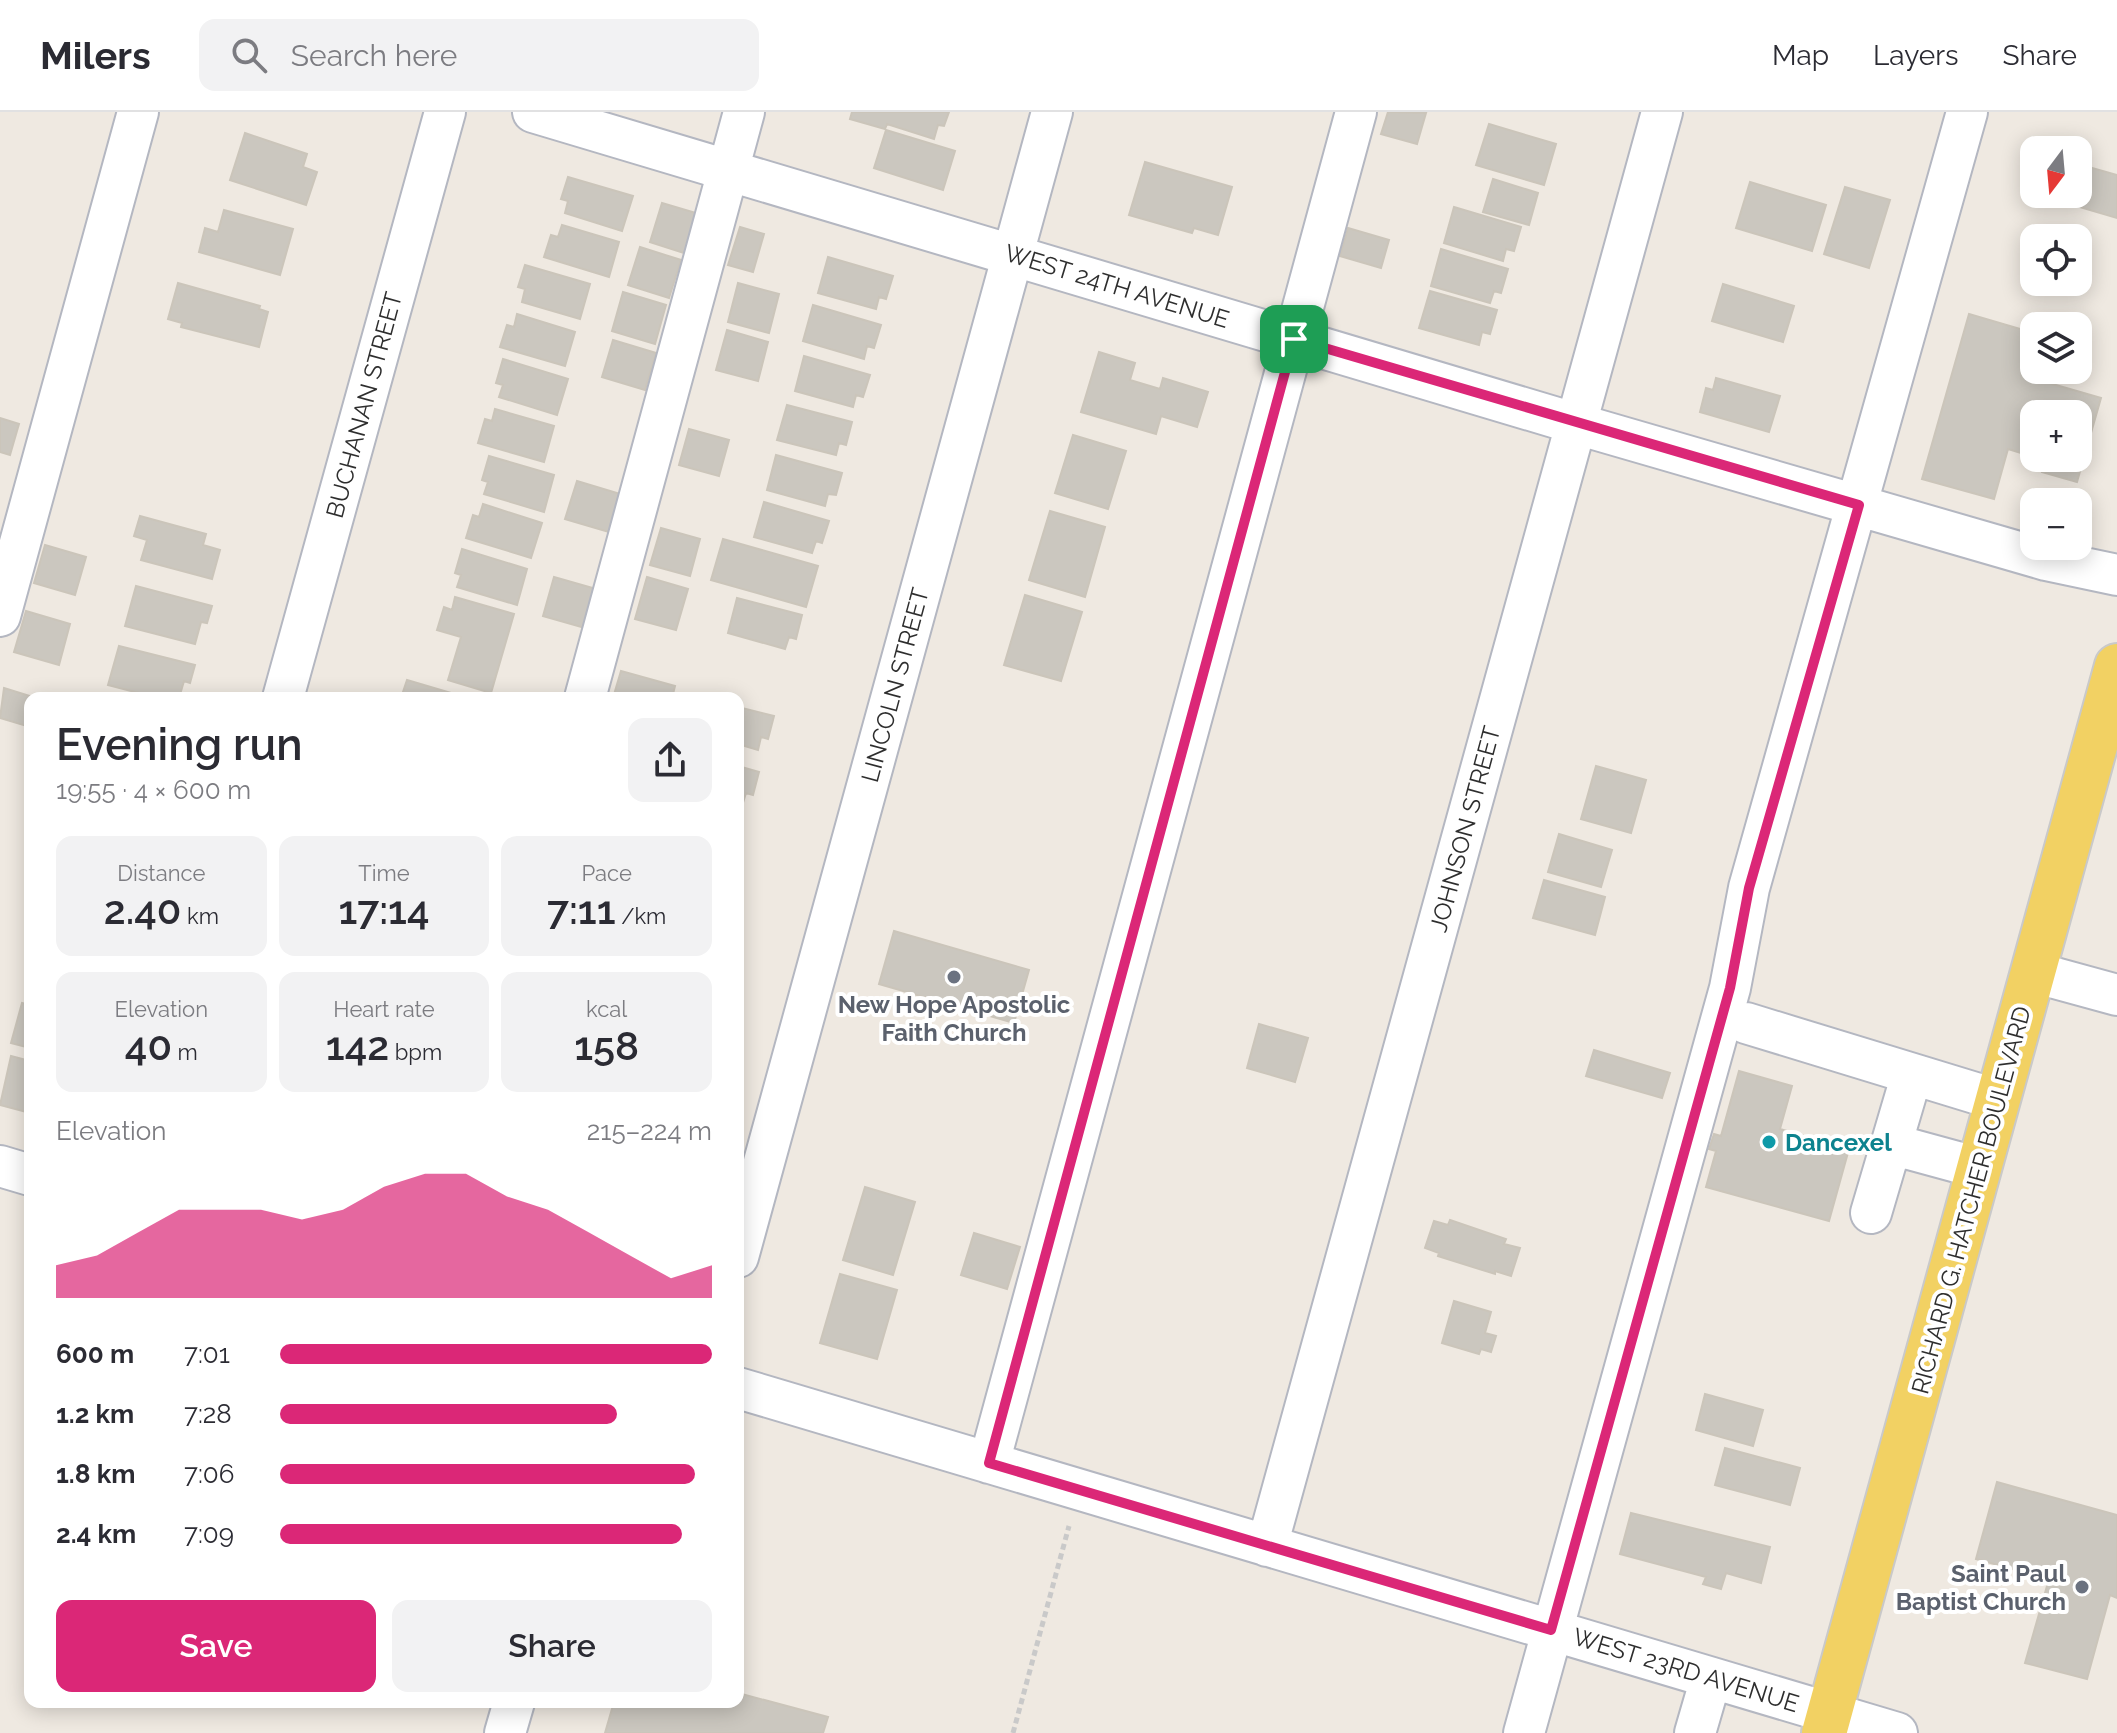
<!DOCTYPE html>
<html lang="en">
<head>
<meta charset="utf-8">
<style>
	:root { --surface:#fff; --page:#f2f2f3; --text:#2b2b33; --muted:#7c7c81; --line:#e1e1e2; --accent:#db2777 }
	body { margin:0; font-family:Raleway,sans-serif; background:var(--page); color:var(--text); height:100vh; display:flex; flex-direction:column; font-size:30px; white-space:nowrap }
	* { box-sizing:border-box; margin:0 }
	p { font-size:26px; color:var(--muted) }
	.icon { flex:none; width:44px; height:44px; fill:none; stroke:currentColor; stroke-width:2; stroke-linecap:round; stroke-linejoin:round }
	.map { position:relative; flex:1; overflow:hidden }
	.panel { position:absolute; left:24px; top:580px; width:720px; height:1016px; display:flex; flex-direction:column; background:var(--surface); border-radius:16px; box-shadow:0 4px 20px #0003 }
	.panel>* { flex:none }
	.needle { width:52px; rotate:196deg }
	.controls { position:absolute; left:2020px; top:24px; display:grid; gap:16px }
	.controls a { display:grid; place-items:center; width:72px; height:72px; border-radius:16px; background:var(--surface); box-shadow:0 4px 20px #0003; font-size:40px }
	.pin { position:absolute; display:grid; place-items:center; width:68px; height:68px; color:#fff; margin:-34px; border-radius:16px; box-shadow:0 4px 12px #0006 }
	.round { display:grid; place-items:center; flex:none; width:84px; height:84px; border-radius:16px; background:var(--page) }
	.overview { display:flex; align-items:center; justify-content:space-between; height:136px; padding:0 32px }
	h1 { font-size:44px; font-weight:600; line-height:60px }
	.stats { display:grid; grid-template-columns:repeat(3,1fr); gap:12px; height:136px; padding:8px 32px }
	.stats div { display:grid; align-content:center; border-radius:16px; background:var(--page); text-align:center }
	.stats b { font-size:40px; font-weight:600 }
	.stats small { font-size:22px; font-weight:400 }
	.stats p { font-size:22px }
	.chart { height:224px; padding:16px 32px }
	.chart p { display:flex; justify-content:space-between }
	.chart svg { width:100%; height:144px; margin-top:8px; fill:var(--accent); opacity:.7 }
	.action { display:flex; gap:16px; margin-top:auto; padding:16px 32px }
	.action a { flex:1; height:92px; border-radius:16px; background:var(--accent); color:#fff; font-size:32px; font-weight:600; line-height:92px; text-align:center }
	.action a+a { background:var(--page); color:var(--text) }
	ul { padding:0 32px; list-style:none; font-size:26px }
	li { display:grid; grid-template-columns:128px 96px 1fr; align-items:center; height:60px }
	li i { height:20px; border-radius:10px; background:var(--accent) }
	header { display:flex; align-items:center; gap:48px; box-sizing:border-box; height:112px; padding:0 40px; background:var(--surface); border-bottom:2px solid var(--line) }
	header strong { font-size:38px }
	nav { display:flex; gap:44px; margin-inline-start:auto; font-size:28px }
	.search { width:560px; height:72px; background:var(--page); display:flex; align-items:center; gap:20px; box-sizing:border-box; padding:0 28px; border-radius:16px; color:var(--muted); font-size:30px }
	.map>svg:first-child { display:block }
	.building { fill:#cbc7bf; stroke:#cbc5ba; stroke-width:2 }
	.lines { fill:none; stroke-linecap:round; stroke-linejoin:round }
	.minor-casing { stroke:#b4b7c1; stroke-width:44 }
	.major-casing { stroke:#c9c9c9; stroke-width:48 }
	.path { stroke:#c9c9c9; stroke-width:5; stroke-dasharray:6 4; stroke-linecap:butt }
	.minor { stroke:#fff; stroke-width:40 }
	.major { stroke:#f2d163; stroke-width:44 }
	.route-casing { stroke:#fff; stroke-width:16 }
	.route { stroke:#db2777; stroke-width:10 }
	.worship-dot { fill:#6b7280; stroke:#fff; stroke-width:3 }
	.culture-dot { fill:#0f9aa8; stroke:#fff; stroke-width:3 }
	.labels { text-anchor:middle; dominant-baseline:central; stroke-width:8; stroke-linejoin:round; paint-order:stroke }
	.street-label { font-size:24px; fill:#2e2e2e; stroke:#fff }
	.worship-label { font-size:24px; font-weight:bold; fill:#5b616d; stroke:#fff }
	.culture-label { font-size:24px; font-weight:bold; fill:#0d838f; stroke:#fff; text-anchor:start }
</style>
</head>
<body>
<header>
<strong>Milers</strong>
<div class="search"><svg class="icon" aria-label="search" viewBox="0 0 24 24"><circle cx="10" cy="10" r="6"/><path d="M15 15l6 6"/></svg>Search here</div>
<nav><a>Map</a><a>Layers</a><a>Share</a></nav>
</header>
<div class="map">
<svg width="2117" height="1621" viewBox="0 0 2117 1621">
	<rect width="100%" height="100%" fill="#efe9e1"/>
	<path class="building" d="M852,0H949L944,14L938,13L934,27L887,12L885,17L850,7Z
		M1388,0L1426,1L1417,32L1381,22Z
		M1489,12L1556,32L1544,73L1476,53Z
		M886,18L955,39L943,78L874,56Z
		M245,21L307,42L303,55L317,60L306,93L230,68Z
		M1145,50L1232,75L1218,123L1194,116L1192,121L1129,103Z
		M2078,52L2117,63V106L2063,90L2066,82H2078Z
		M568,65L633,84L622,119L565,101L568,89L561,87Z
		M1493,67L1538,81L1529,113L1483,100Z
		M1750,70L1826,93L1812,139L1736,116Z
		M1845,75L1890,88L1869,156L1824,142Z
		M662,91L699,102L687,142L650,130Z
		M1454,95L1521,115L1514,139L1506,137L1503,149L1444,131Z
		M224,98L293,117L280,163L199,140L205,116L218,120Z
		M562,113L619,130L609,165L544,145L551,123L558,125Z
		M740,115L764,122L753,160L728,153Z
		M1348,116L1389,128L1381,156L1340,144Z
		M640,135L681,148L669,186L628,173Z
		M1441,137L1508,157L1501,181L1494,179L1490,191L1431,174Z
		M828,145L893,164L886,187L879,185L876,197L818,181Z
		M525,153L590,172L580,207L522,190L525,177L518,175Z
		M178,171L260,194L259,197L268,200L259,235L181,215L182,211L168,207Z
		M738,171L779,182L769,221L728,210Z
		M1723,172L1794,194L1783,230L1712,209Z
		M1430,179L1497,198L1490,222L1482,220L1479,233L1419,216Z
		M623,180L666,193L655,232L612,219Z
		M813,193L881,213L874,236L867,234L864,247L803,229Z
		M517,202L575,220L565,254L500,235L507,213L514,215Z
		M1969,202L2034,221V244L2028,265L2101,286L2077,370L2042,360L2045,348L2038,346H2078V302H2034V345L2008,337L1994,387L1922,367Z
		M727,218L768,230L758,269L716,258Z
		M613,228L656,241L645,278L602,265Z
		M1099,240L1135,251L1130,268L1160,277L1163,266L1208,280L1197,315L1161,304L1156,322L1081,300Z
		M804,244L870,263L863,285L856,283L853,295L795,279Z
		M503,247L568,267L557,303L499,285L503,273L496,271Z
		M1716,266L1780,284L1769,320L1700,300L1706,276L1713,278Z
		M787,293L852,310L846,333L839,331L836,343L777,328Z
		M495,297L554,314L544,350L478,331L485,307L492,309Z
		M0,306L19,312L10,343L0,340Z
		M689,317L729,328L719,364L679,353Z
		M1073,323L1126,339L1108,397L1055,381Z
		M776,343L842,361L836,383L828,382L825,394L767,378Z
		M489,344L554,363L544,400L484,382L488,370L482,368Z
		M577,369L620,382L609,420L565,407Z
		M764,390L829,409L822,431L816,429L812,441L754,425Z
		M483,392L542,411L531,446L466,426L473,403L479,405Z
		M1050,399L1105,415L1085,485L1029,468Z
		M140,404L206,422L203,433L220,438L212,467L141,448L147,428L134,424Z
		M661,416L700,427L690,464L650,453Z
		M723,427L818,454L806,495L711,468Z
		M45,433L86,445L75,483L34,471Z
		M462,437L527,457L517,493L457,475L461,463L455,461Z
		M554,465L596,477L585,516L543,504Z
		M647,465L688,477L676,518L635,507Z
		M136,474L212,494L207,511L201,510L195,532L125,514Z
		M1025,483L1082,500L1061,569L1004,553Z
		M455,485L514,502L491,581L448,568L461,525L437,518L444,495L452,498Z
		M737,486L802,503L796,527L789,525L785,537L728,521Z
		M26,499L70,512L59,553L14,540Z
		M119,534L195,553L190,571L184,569L179,586H158L108,573Z
		M621,559L675,574L672,586H613Z
		M407,568L468,586H401Z
		M4,576L36,586H30V615L0,606Z
		M738,595L774,604L768,627L761,625L758,638L738,632Z
		M738,654L759,660L753,683L746,681L742,694L738,692Z
		M1596,654L1646,668L1631,721L1581,707Z
		M1559,722L1612,738L1601,775L1548,760Z
		M1544,768L1605,785L1595,823L1533,806Z
		M894,819L1029,858L1014,911L879,872Z
		M22,891L30,893V936L11,931Z
		M1259,912L1308,926L1295,970L1247,956Z
		M1594,938L1670,961L1662,986L1586,964Z
		M11,944L30,949V1001L0,993Z
		M1739,959L1792,974L1780,1017L1849,1037L1829,1109L1706,1075L1716,1039L1709,1037L1714,1022L1721,1024Z
		M865,1075L915,1090L893,1163L843,1148Z
		M1450,1108L1506,1127L1504,1132L1520,1136L1511,1164L1495,1159V1162L1438,1144L1439,1141L1425,1136L1434,1109L1448,1113Z
		M974,1121L1020,1135L1007,1177L961,1163Z
		M840,1162L897,1178L877,1247L820,1231Z
		M1454,1189L1491,1200L1485,1221L1496,1224L1491,1240L1481,1237L1479,1242L1442,1231Z
		M1705,1282L1763,1298L1753,1334L1696,1318Z
		M1725,1336L1800,1356L1790,1393L1715,1373Z
		M1997,1370L2117,1403V1486L2110,1483L2087,1567L2025,1551L2049,1467L1976,1447Z
		M1631,1401L1770,1435L1761,1471L1726,1461L1721,1477L1703,1472L1706,1465L1620,1442Z
		M738,1581L828,1605L823,1621H605L614,1590H738Z"/>
	<g class="lines">
		<defs>
			<path id="minor" d="M533,0L1577,312L2046,448L2117,463
				M0,504L138,0
				M283,586L445,0
				M585,586L744,0
				M2033,860L2117,883
				M1746,911L1998,988
				M1891,1032L1979,1056
				M0,1054L30,1063
				M1871,1101L1912,962
				M738,1145L1052,0
				M738,1276L1897,1621
				M989,1351L1356,0
				M1267,1434L1662,0
				M505,1621L514,1590
				M1524,1621L1730,876L1749,776L1967,0
				M1695,1621L1711,1566"/>
			<path id="major" d="M1824,1621L2117,554"/>
		</defs>
		<use href="#minor" class="minor-casing"/>
		<use href="#major" class="major-casing"/>
		<path class="path" d="M1013,1621L1069,1414"/>
		<use href="#minor" class="minor"/>
		<use href="#major" class="major"/>
	</g>
	<g class="lines">
		<defs>
			<path id="route" d="M1294,227L1859,393L1749,776L1730,876L1551,1518L989,1351Z"/>
		</defs>
		<use href="#route" class="route-casing"/>
		<use href="#route" class="route"/>
	</g>
	<g class="worship-dot">
		<circle cx="954" cy="865" r="8"/>
		<circle cx="2082" cy="1475" r="8"/>
	</g>
	<circle class="culture-dot" cx="1769" cy="1030" r="8"/>
	<g class="labels">
		<g class="street-label">
			<text transform="translate(1117 174) rotate(17)">WEST 24TH AVENUE</text>
			<text transform="translate(364 293) rotate(-75)">BUCHANAN STREET</text>
			<text transform="translate(895 573) rotate(-75)">LINCOLN STREET</text>
			<text transform="translate(1465 717) rotate(-75)">JOHNSON STREET</text>
			<text transform="translate(1971 1088) rotate(-75)">RICHARD G. HATCHER BOULEVARD</text>
			<text transform="translate(1686 1558) rotate(17)">WEST 23RD AVENUE</text>
		</g>
		<g class="worship-label">
			<text x="954" y="892">New Hope Apostolic<tspan x="954" dy="28">Faith Church</tspan></text>
			<text x="2066" y="1461" text-anchor="end">Saint Paul<tspan x="2066" dy="28">Baptist Church</tspan></text>
		</g>
		<g class="culture-label">
			<text x="1785" y="1030">Dancexel</text>
		</g>
	</g>
</svg>
<div class="controls">
<a><svg class="needle" viewBox="-14 -14 28 28"><path d="M0-13l5 13h-10z" fill="#e53935"/><path d="M0 13l5-13h-10z" fill="#7c7c81"/></svg></a>
<a><svg class="icon" aria-label="locate" viewBox="0 0 24 24"><circle cx="12" cy="12" r="6"/><path d="M12 2v4M12 18v4M2 12h4M18 12h4"/></svg></a>
<a><svg class="icon" aria-label="layers" viewBox="0 0 24 24"><path d="M12 4l9 5-9 5-9-5zM3 14l9 5 9-5"/></svg></a>
<a>+</a>
<a>−</a>
</div>
<div class="pin" style="left:1294px;top:227px;background:#1e9e55"><svg class="icon" aria-label="arrive" viewBox="0 0 24 24"><path d="M6 21V4h12l-3 4 3 4H6"/></svg></div>
<section class="panel">
<div class="overview"><div><h1>Evening run</h1><p>19:55 · 4 × 600 m</p></div><a class="round"><svg class="icon" aria-label="share" viewBox="0 0 24 24"><path d="M12 15V3M7 8l5-5 5 5M5 13v7h14v-7"/></svg></a></div>
<div class="stats">
<div><p>Distance</p><b>2.40<small> km</small></b></div>
<div><p>Time</p><b>17:14</b></div>
<div><p>Pace</p><b>7:11<small> /km</small></b></div>
</div>
<div class="stats">
<div><p>Elevation</p><b>40<small> m</small></b></div>
<div><p>Heart rate</p><b>142<small> bpm</small></b></div>
<div><p>kcal</p><b>158</b></div>
</div>
<div class="chart"><p><span>Elevation</span>215–224 m</p>
<svg viewBox="0 0 160 44" preserveAspectRatio="none"><path d="M0 44V34L10 31L20 24L30 17L40 17L50 17L60 20L70 17L80 10L90 6L100 6L110 13L120 17L130 24L140 31L150 38L160 34V44z"/></svg>
</div>
<ul>
<li><b>600 m</b>7:01<i style="width:100%"></i></li>
<li><b>1.2 km</b>7:28<i style="width:78%"></i></li>
<li><b>1.8 km</b>7:06<i style="width:96%"></i></li>
<li><b>2.4 km</b>7:09<i style="width:93%"></i></li>
</ul>
<div class="action"><a>Save</a><a>Share</a></div>
</section>
</div>
</body>
</html>
